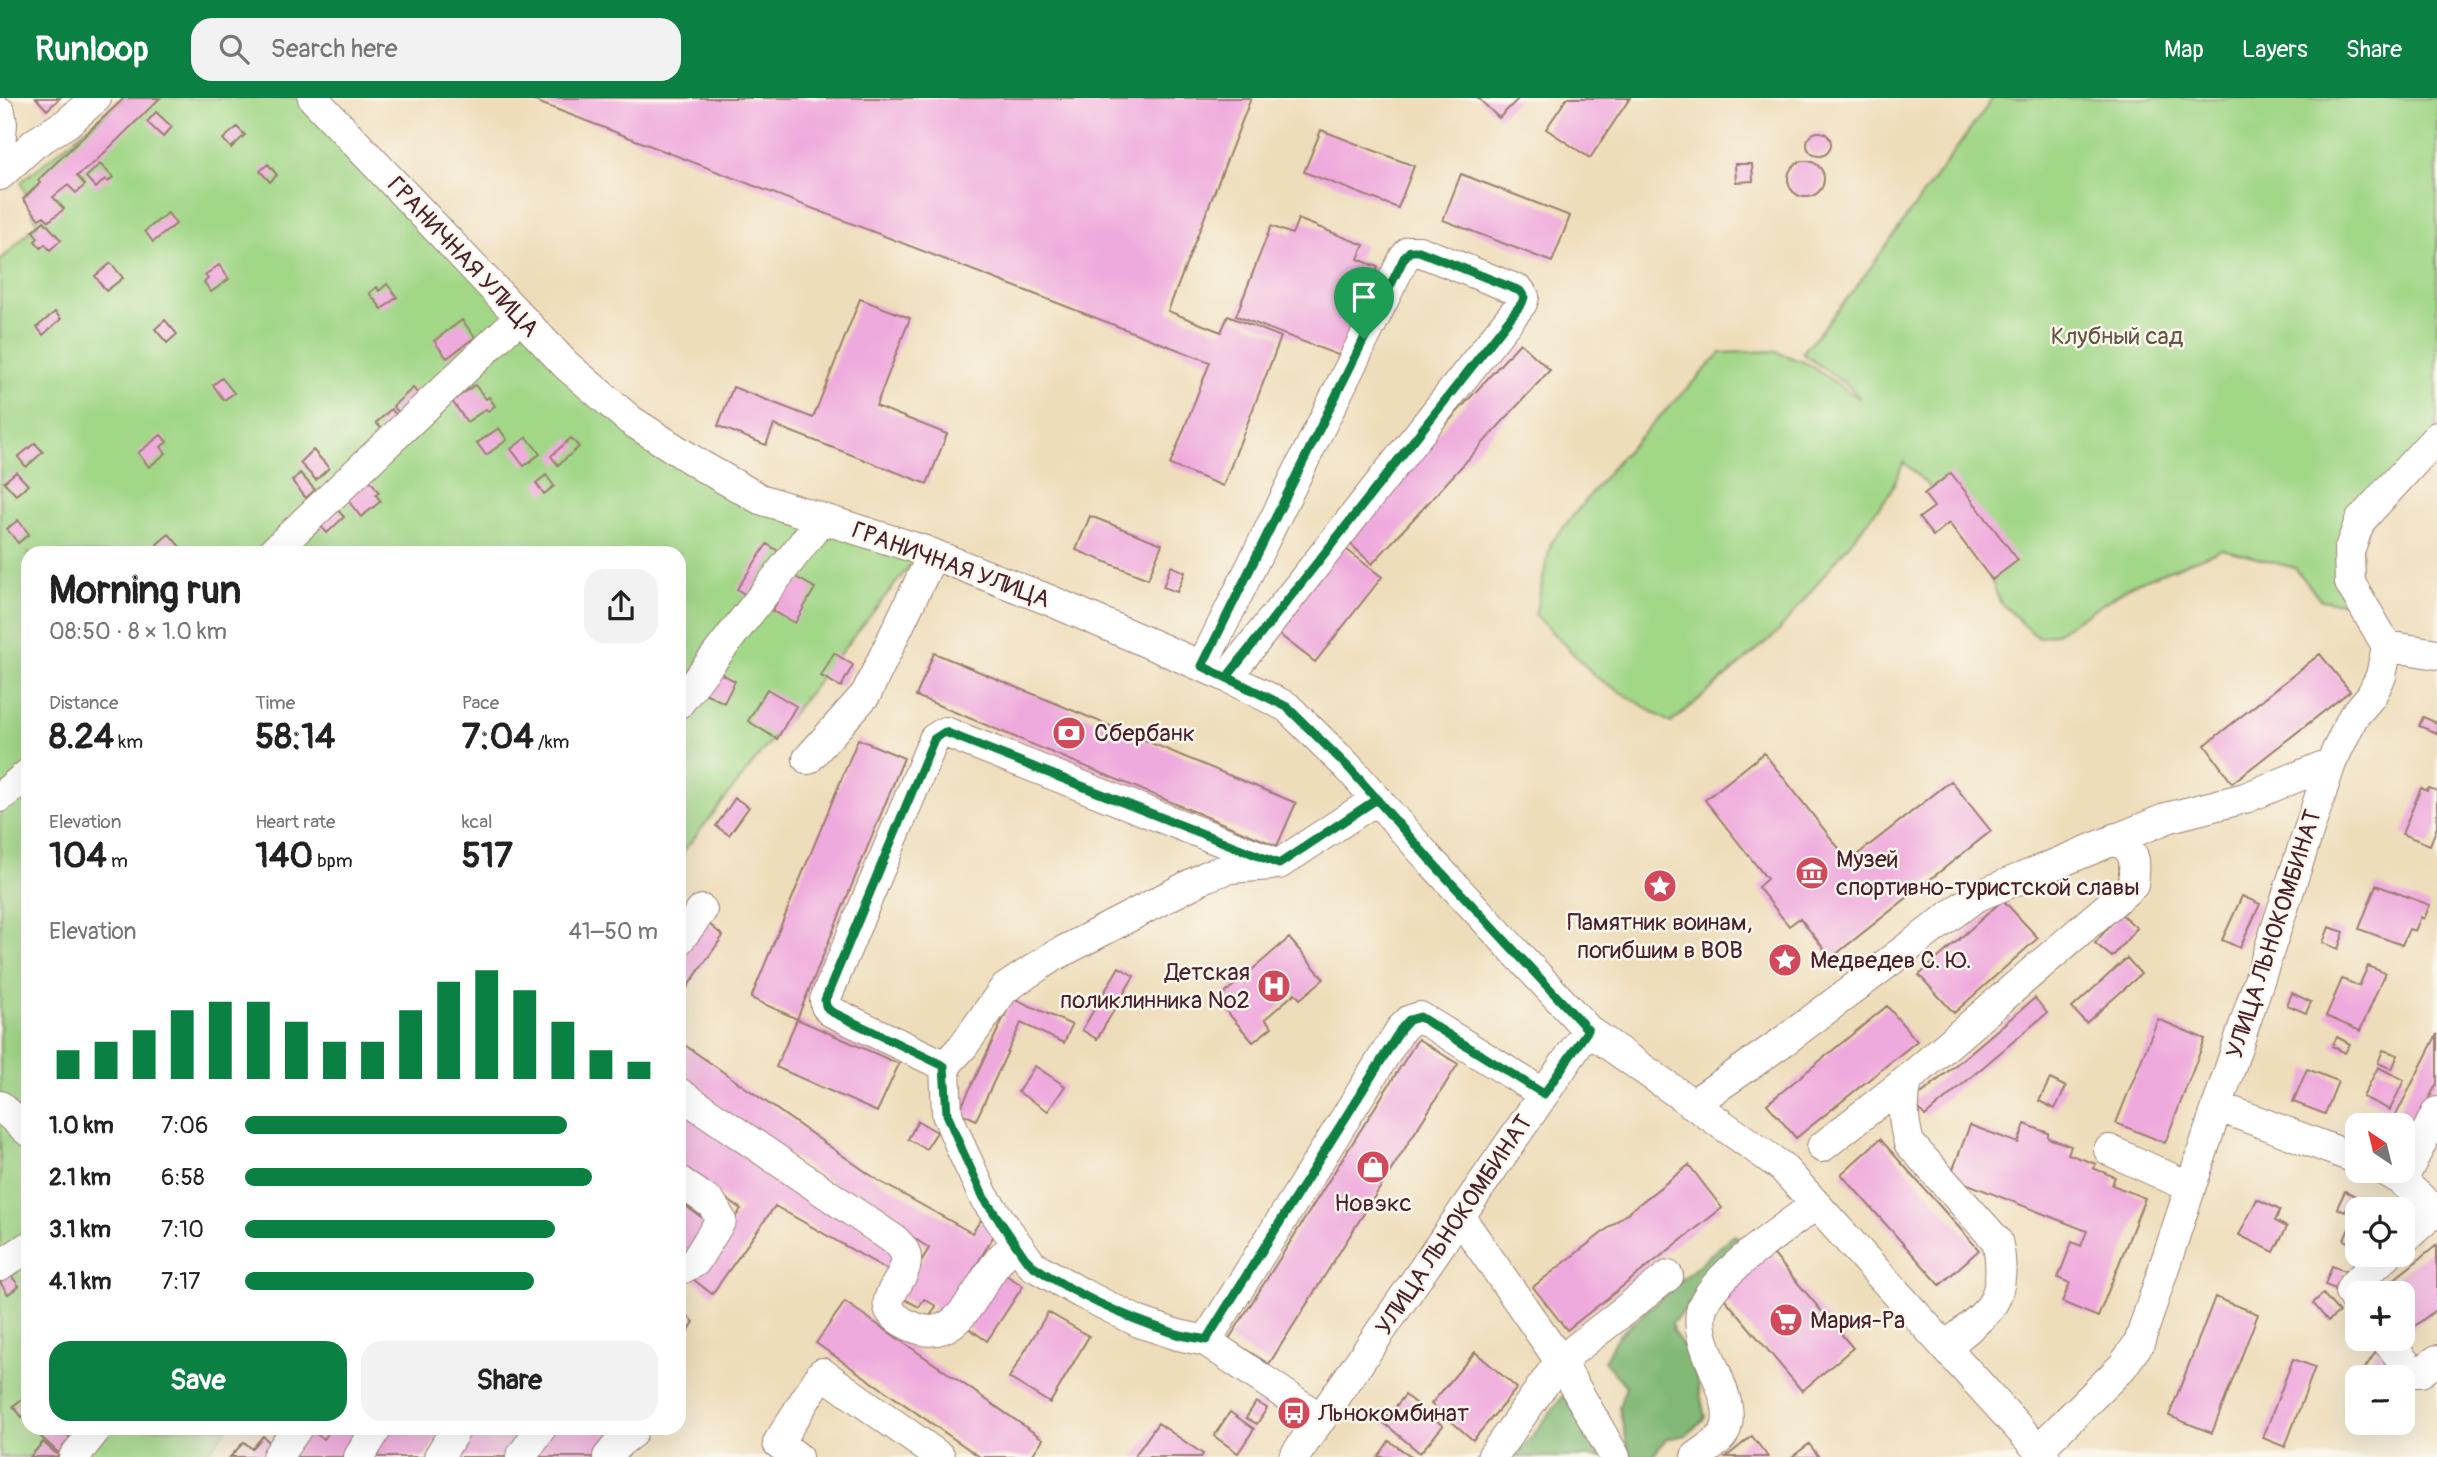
<!DOCTYPE html>
<html lang="en">
<head>
<meta charset="utf-8">
<style>
	:root { --surface:#fff; --page:#f2f2f2; --text:#222; --muted:#767676; --accent:#0b8043 }
	body { margin:0; font-family:Pangolin,sans-serif; background:var(--page); color:var(--text); height:100vh; display:flex; flex-direction:column; font-size:26px; white-space:nowrap }
	* { box-sizing:border-box; margin:0 }
	p { font-size:23px; color:var(--muted) }
	.icon { flex:none; width:38px; height:38px; fill:none; stroke:currentColor; stroke-width:2; stroke-linecap:round; stroke-linejoin:round }
	.map { position:relative; flex:1; overflow:hidden }
	.side { position:absolute; left:21px; top:448px; width:665px; height:889px; display:flex; flex-direction:column; background:var(--surface); border-radius:21px; box-shadow:0 7px 28px #0002 }
	.side>* { flex:none }
	.needle { width:46px; rotate:325deg }
	.tools { position:absolute; left:2345px; top:1015px; display:grid; gap:14px }
	.tools a { display:grid; place-items:center; width:70px; height:70px; border-radius:14px; background:var(--surface); box-shadow:0 7px 28px #0002; font-size:35px }
	.pin { position:absolute; display:grid; place-items:center; width:60px; height:60px; color:#fff; margin:-72px -30px; border-radius:50% 50% 50% 0; rotate:-45deg; box-shadow:0 0 7px #0007 }
	.pin .icon { rotate:45deg }
	.round { display:grid; place-items:center; flex:none; width:74px; height:74px; border-radius:21px; background:var(--page) }
	.overview { display:flex; align-items:center; justify-content:space-between; height:119px; padding:0 28px }
	h1 { font-size:38px; font-weight:700; line-height:52px }
	.metrics { display:grid; grid-template-columns:repeat(3,1fr); gap:10px; height:119px; padding:7px 28px }
	.metrics div { display:grid; align-content:center }
	.metrics b { font-size:35px; font-weight:700 }
	.metrics small { font-size:19px; font-weight:400 }
	.metrics p { font-size:19px }
	.chart { height:196px; padding:14px 28px }
	.chart p { display:flex; justify-content:space-between }
	.chart svg { width:100%; height:126px; margin-top:7px; stroke:var(--accent); stroke-width:6 }
	.cta { display:flex; gap:14px; margin-top:auto; padding:14px 28px }
	.cta a { flex:1; height:80px; border-radius:21px; background:var(--accent); color:#fff; font-size:28px; font-weight:700; line-height:80px; text-align:center }
	.cta a+a { background:var(--page); color:var(--text) }
	ul { padding:0 28px; list-style:none; font-size:23px }
	li { display:grid; grid-template-columns:112px 84px 1fr; align-items:center; height:52px }
	li i { height:18px; border-radius:9px; background:var(--accent) }
	header { display:flex; align-items:center; gap:42px; box-sizing:border-box; height:98px; padding:0 35px; background:var(--accent); color:#fff }
	header strong { font-size:33px }
	nav { display:flex; gap:38px; margin-inline-start:auto; font-size:24px }
	.search { width:490px; height:63px; background:var(--page); display:flex; align-items:center; gap:18px; box-sizing:border-box; padding:0 24px; border-radius:21px; color:var(--muted); font-size:26px }
	.map>svg:first-child { display:block }
	.green { fill:#a2d788; stroke:#767b5a; stroke-width:2 }
	.forest { fill:#81b874; stroke:#666c50; stroke-width:2 }
	.building { fill:#efaadd }
	.lines { fill:none; stroke-linecap:round; stroke-linejoin:round }
	.minor-casing { stroke:#9c7e72; stroke-width:32 }
	.minor { stroke:#fff; stroke-width:30 }
	.route-casing { stroke:#fff; stroke-width:14 }
	.route { stroke:#0b8043; stroke-width:9 }
	.labels { text-anchor:middle; dominant-baseline:central; stroke-width:5; stroke-linejoin:round; paint-order:stroke }
	.street-label { font-size:24px; fill:#4a1f2b; stroke:#fbf7ec }
	.park-label { font-size:24px; fill:#645647; stroke:#fbf7ec }
	.poi-label { font-size:24px; fill:#4a1f2b; stroke:#fbf7ec; text-anchor:start }
</style>
</head>
<body>
<header>
<strong>Runloop</strong>
<div class="search"><svg class="icon" aria-label="search" viewBox="0 0 24 24"><circle cx="10" cy="10" r="6"/><path d="M15 15l6 6"/></svg>Search here</div>
<nav><a>Map</a><a>Layers</a><a>Share</a></nav>
</header>
<div class="map">
<svg width="2437" height="1359" viewBox="0 0 2437 1359">
	<rect width="100%" height="100%" fill="#fbf7ec"/>
	<filter id="ink" filterUnits="userSpaceOnUse"><feTurbulence type="fractalNoise" baseFrequency=".0143" numOctaves="2"/><feDisplacementMap in="SourceGraphic" scale="14" xChannelSelector="R" yChannelSelector="G"/><feConvolveMatrix kernelMatrix="1 2 1 2 8 2 1 2 1" color-interpolation-filters="sRGB"/></filter>
	<filter id="wash" filterUnits="userSpaceOnUse"><feTurbulence type="fractalNoise" baseFrequency=".00686" numOctaves="4" result="noise"/><feDisplacementMap in="SourceGraphic" scale="28" xChannelSelector="R" yChannelSelector="G"/><feGaussianBlur stdDeviation="1.57" result="paint"/><feColorMatrix in="noise" values="0 0 0 0 0 0 0 0 0 0 0 0 0 0 0 0 0 1.4 0 .05"/><feComposite in="paint" operator="in"/></filter>
	<g filter="url(#wash)">
		<rect width="100%" height="100%" fill="#eeddba"/>
		<path class="green" d="M124,0H313L566,267L700,367L922,452L679,759V455H28V1330H227L204,1359H0V163L37,126L21,84Z
			M1993,0H2437V355L2364,432L2356,484L2343,505L2321,502L2295,470L2222,451L2134,486L2056,535L2038,540L2000,504L1970,429L1904,364L1888,398L1778,534L1671,625L1596,579L1535,517L1551,445L1618,362L1721,255L1774,253L1806,265L1860,301L1851,290L1802,255L1854,192Z"/>
		<path class="forest" d="M1733,1137L1742,1141L1743,1150L1672,1225L1673,1233L1694,1265L1705,1320L1686,1337L1666,1341L1652,1359H1630L1619,1309L1626,1288L1604,1263L1617,1239Z
			M1564,1297L1602,1359H1516Z"/>
		<g id="blocks">
			<path class="building" d="M36,0H60L47,12Z
				M124,0H160L95,64L77,78L85,87L76,95L68,87L53,99L64,111L49,123L44,118L39,121L23,101L40,85L38,82Z
				M527,0H1251L1168,213L1221,234L1228,218L1281,239L1223,388L1170,367L1210,264Z
				M1478,0H1519L1499,20Z
				M1567,0H1630L1590,60L1546,31Z
				M156,14L172,29L163,39L147,24Z
				M237,29L245,37L231,50L223,41Z
				M1321,32L1414,68L1398,110L1304,74Z
				M1807 46a12 12 0 1 1 24 0a12 12 0 1 1-24 0Z
				M1788 81a18 18 0 1 1 36 0a18 18 0 1 1-36 0Z
				M100,66L113,79L108,84L105,81L96,90L86,79Z
				M268,66L277,77L270,84L260,73Z
				M1735,66H1752L1753,83L1736,84Z
				M1461,76L1570,118L1552,164L1443,122Z
				M168,115L176,126L153,144L145,133Z
				M1298,121L1364,147L1358,161L1378,169L1343,259L1236,218L1271,128L1292,136Z
				M44,123L61,142L50,152L45,146L41,150L35,143L38,140L33,133Z
				M111,165L123,180L106,193L95,178Z
				M219,167L229,181L211,194L204,184L208,181L205,177Z
				M387,186L397,199L382,211L369,195L377,189L379,193Z
				M860,201L910,220L876,308L947,336L927,386L774,327L766,347L718,328L733,289L813,320Z
				M55,214L61,221L43,237L37,229Z
				M165,222L177,236L167,245L155,231Z
				M462,222L475,239L447,260L434,243Z
				M1520,245L1550,272L1372,466L1343,439Z
				M222,280L234,295L224,302L213,287Z
				M475,287L486,301L489,299L495,308L488,313L486,311L467,324L452,303Z
				M413,290L421,299L401,317L393,308Z
				M391,311L399,320L384,333L376,325Z
				M499,330L507,342L486,357L477,345Z
				M161,337L167,344L161,349L166,355L149,369L138,355Z
				M527,339L540,356L524,368L511,351Z
				M571,340L579,349L558,367L551,358Z
				M35,345L43,354L26,369L18,359Z
				M313,352L329,370L316,382L300,365Z
				M16,374L28,387L16,397L4,384Z
				M300,375L315,392L306,400L292,383Z
				M1951,375L2018,462L1992,482L1949,425L1933,438L1919,420L1934,409L1924,396Z
				M546,377L554,388L544,396L536,385Z
				M369,381L379,394L376,397L381,403L361,419L346,400Z
				M336,410L344,419L327,435L319,426Z
				M1090,418L1162,446L1148,481L1076,452Z
				M18,422L29,436L18,445L7,431Z
				M169,436L182,451L179,453L180,455H165L157,446Z
				M1338,445L1382,479L1315,564L1271,530Z
				M767,446L778,453L747,498L737,491Z
				M1171,468L1185,474L1177,494L1163,489Z
				M792,477L815,490L795,525L772,513Z
				M834,555L853,567L841,589L821,578Z
				M934,555L1296,705L1277,748L916,598Z
				M2320,556L2350,593L2232,685L2205,647Z
				M716,573L735,583L724,605L705,595Z
				M767,591L796,608L777,641L748,623Z
				M2423,619L2437,625V635L2419,628Z
				M858,641L904,660L797,921L751,900Z
				M1764,655L1849,763L1951,683L1991,733L1831,860L1800,820L1789,828L1758,789L1767,781L1705,702Z
				M2421,690L2427,693L2429,690L2437,693V729L2430,747L2402,736Z
				M735,700L749,709L729,737L716,728Z
				M2376,787L2430,807L2424,821L2421,819L2415,833L2409,831L2402,847L2359,831Z
				M2242,798L2260,806L2240,850L2222,842Z
				M2003,802L2038,840L1954,915L1919,877Z
				M2120,815L2137,830L2112,859L2095,845Z
				M702,820L723,838L679,901V850Z
				M2329,829L2344,834L2338,851L2323,845Z
				M1289,840L1324,881L1300,901L1295,895L1265,921L1272,929L1253,944L1217,902Z
				M2127,860L2141,876L2086,925L2072,910Z
				M2368,868L2385,875L2360,933L2326,918L2342,881L2359,888Z
				M1119,869L1134,878L1097,941L1082,932Z
				M2292,895L2311,904L2306,915L2287,907Z
				M1013,900L1072,927L1064,945L1021,925L976,1022L959,1014Z
				M2035,900L2047,915L1925,1018L1913,1003Z
				M1887,908L1917,943L1796,1040L1767,1006Z
				M797,921L899,966L877,1014L776,969Z
				M2158,921L2205,941L2165,1045L2116,1025Z
				M2437,936V985L2427,1004L2422,1033L2395,1019Z
				M2337,939L2350,946L2345,955L2332,948Z
				M1418,941L1458,966L1269,1266L1229,1241Z
				M679,943L879,1083L972,1135L981,1122L996,1134L941,1227L929,1220L936,1208L924,1201L919,1209L900,1199L929,1150L679,983Z
				M2383,952L2398,957L2392,971L2378,965Z
				M1035,968L1065,988L1048,1013L1018,994Z
				M2378,969L2404,982L2390,1012L2363,999Z
				M2307,971L2338,983L2325,1016L2293,1004Z
				M2050,981L2066,989L2055,1011L2039,1003Z
				M679,1006L897,1153L888,1172L775,1108L712,1196L693,1181L741,1111L679,1069Z
				M918,1023L937,1034L926,1051L908,1041Z
				M2025,1026L2048,1035V1040L2071,1048L2068,1056L2096,1066L2093,1070L2115,1079L2112,1087L2145,1100L2098,1219L2062,1204L2070,1185L2058,1180L2072,1144L2081,1148L2087,1133L1950,1079L1970,1027L2018,1045Z
				M1880,1041L1979,1152L1940,1187L1841,1076Z
				M1689,1067L1722,1110L1567,1232L1533,1189Z
				M2345,1093L2357,1099L2352,1108L2349,1107L2345,1114L2337,1110Z
				M2257,1101L2280,1112L2275,1123L2287,1129L2274,1154L2239,1137Z
				M679,1103L708,1124L679,1165Z
				M2357,1112V1139L2354,1147L2344,1142Z
				M2437,1147V1211L2403,1237V1195H2377Z
				M1768,1150L1853,1250L1802,1293L1720,1195Z
				M2332,1168L2345,1173L2338,1192L2325,1187Z
				M1003,1175L1023,1188L987,1243L967,1229Z
				M10,1176L19,1188L8,1196L0,1184Z
				M2323,1196L2339,1214L2328,1223L2313,1205Z
				M2215,1199L2258,1216L2212,1335L2169,1318Z
				M845,1204L1043,1341L1031,1359H980L816,1245Z
				M679,1212L694,1224L679,1247Z
				M1048,1214L1089,1238L1050,1305L1009,1280Z
				M2377,1252L2390,1260L2377,1279H2359Z
				M1475,1254L1517,1290L1473,1342L1431,1306Z
				M2293,1261L2315,1269L2285,1349L2263,1340Z
				M1405,1297L1443,1328L1420,1355L1383,1324Z
				M26,1298L28,1314L22,1319L13,1308Z
				M1256,1304L1267,1310L1257,1326L1246,1320Z
				M1230,1314L1254,1331L1238,1355L1214,1338Z
				M1158,1325L1203,1356L1201,1359H1134Z
				M47,1330H60L78,1347L63,1359L40,1338Z
				M332,1330H367L349,1359H292L310,1332L324,1341Z
				M384,1330H442L425,1359H367Z
				M468,1330H522L506,1359H451Z
				M552,1330H623L599,1359H535Z
				M263,1338L275,1350L267,1359H230L244,1344L252,1351Z
				M1752,1338L1768,1359H1726Z
				M1389,1343L1412,1359H1378Z
				M43,1344L60,1359H30Z
				M1809,1346L1819,1359H1792Z"/>
		</g>
	</g>
	<g filter="url(#ink)">
		<use href="#blocks" fill-opacity="0" stroke="#9c7e72" stroke-width="2"/>
		<g class="lines">
			<defs>
				<path id="minor" d="M313,0L566,267L630,322L700,367L760,401L922,452L1049,502L1227,579L1287,609L1350,671L1430,762L1588,932L1782,1069L2045,1359
					M0,14L2,26L0,48
					M0,77L35,45L67,25L96,0
					M272,455L520,219
					M2387,548L2350,485L2349,453L2360,423L2437,339
					M1202,568L1404,160L1410,153H1419L1520,193L1524,199L1522,205L1227,579
					M679,605L822,421
					M808,661L866,596L933,456
					M0,699L28,676
					M679,842L702,812
					M945,968L964,947L1004,891L1052,859L1207,778L1230,770L1271,767
					M679,995L896,1143C901,1148 906,1153 906,1161C907,1187 863,1207 911,1228C958,1249 973,1194 997,1165C1002,1157 1010,1152 1017,1147
					M1693,1006L1784,943L1975,799L2170,719L2245,700L2331,665
					M0,1008L28,1033
					M2217,1008L2357,1061
					M1822,1049L1907,982
					M2109,1052L2190,1089
					M2385,1073L2402,1083L2435,1113L2403,1142
					M679,1083L712,1106L721,1122L695,1164L679,1172
					M2402,1083L2437,1014
					M1460,1119L1560,1263L1615,1359
					M0,1168L28,1149
					M2357,1206L2350,1194L2353,1187L2387,1157
					M2385,1241L2413,1274H2421L2437,1262
					M1206,1243L1401,931L1410,922L1420,919L1544,996
					M1946,1249C1958,1238 1983,1220 1991,1208C2003,1190 2002,1163 1997,1143L1909,1045C1903,1023 1902,1005 1907,982L2133,787C2135,762 2138,756 2116,740
					M1321,1321L1206,1243L1178,1237L1139,1224L1081,1195L1032,1167L984,1099L962,1052L947,1016L945,968L830,913L826,908L825,902L934,641L945,634L1279,766L1377,701
					M2039,1351L2122,1269L2139,1245L2331,665L2353,619L2371,598L2381,578L2387,548L2437,556
					M74,1359L97,1330
					M277,1359L297,1330
					M359,1359L377,1330
					M439,1359L456,1330
					M521,1359L541,1330
					M608,1359L620,1344L632,1335
					M797,1359L778,1345L822,1275L940,1359
					M1294,1359L1588,932
					M1492,1359L1560,1263L1668,1178
					M1696,1359C1705,1352 1718,1345 1724,1335C1742,1301 1690,1247 1702,1210C1713,1176 1786,1130 1816,1106"/>
			</defs>
			<use href="#minor" class="minor-casing"/>
			<use href="#minor" class="minor"/>
		</g>
	</g>
	<g class="lines" filter="url(#ink)">
		<defs>
			<path id="route" d="M1364,241L1202,568L1287,609L1350,671L1377,701L1279,766L945,634L934,641L825,902L826,908L830,913L944,968L947,1016L962,1052L984,1100L1025,1160L1032,1167C1074,1196 1125,1219 1174,1235C1184,1239 1195,1239 1206,1242L1401,931L1409,922L1420,919L1544,996L1588,932L1430,762L1350,671L1287,609L1227,579L1522,205L1524,199L1520,193L1419,153H1410L1404,160L1364,241"/>
		</defs>
		<use href="#route" class="route-casing"/>
		<use href="#route" class="route"/>
	</g>
	<defs>
		<symbol id="bank-disc" viewBox="-11 -11 22 22"><circle r="9.5" fill="#d1495b" stroke="#fbf7ec"/><path d="M-6-4H6V4H-6ZM0-2.3a2.3 2.3 0 1 0 0 4.6a2.3 2.3 0 1 0 0-4.6Z" fill="#fff"/></symbol>
		<symbol id="museum-disc" viewBox="-11 -11 22 22"><circle r="9.5" fill="#d1495b" stroke="#fbf7ec"/><path d="M0-6L6-3V-2H-6V-3ZM-5-1h2V3h-2ZM-1-1h2V3h-2ZM3-1h2V3H3ZM-6 4H6V6H-6Z" fill="#fff"/></symbol>
		<symbol id="sight-disc" viewBox="-11 -11 22 22"><circle r="9.5" fill="#d1495b" stroke="#fbf7ec"/><path d="M0-6L1.8-2.2L6-1.7L2.9 1.2L3.7 5.4L0 3.3L-3.7 5.4L-2.9 1.2L-6-1.7L-1.8-2.2Z" fill="#fff"/></symbol>
		<symbol id="hospital-disc" viewBox="-11 -11 22 22"><circle r="9.5" fill="#d1495b" stroke="#fbf7ec"/><path d="M-5-5h3v3.5h4V-5h3V5h-3V1.5h-4V5h-3Z" fill="#fff"/></symbol>
		<symbol id="shop-disc" viewBox="-11 -11 22 22"><circle r="9.5" fill="#d1495b" stroke="#fbf7ec"/><path d="M-5-2.5h2.3a2.7 3.5 0 0 1 5.4 0H5L5.5 6h-11ZM-1.5-2.5h3a1.5 2.3 0 0 0-3 0Z" fill="#fff"/></symbol>
		<symbol id="supermarket-disc" viewBox="-11 -11 22 22"><circle r="9.5" fill="#d1495b" stroke="#fbf7ec"/><path d="M-6-5.5h2.5l.6 2H6L4.5 2H-2.5L-4.4-4H-6ZM-1.5 3.2a1.3 1.3 0 1 0 .1 0ZM3 3.2a1.3 1.3 0 1 0 .1 0Z" fill="#fff"/></symbol>
		<symbol id="bus-disc" viewBox="-11 -11 22 22"><circle r="9.5" fill="#d1495b" stroke="#fbf7ec"/><path d="M-5-6H5V4H4V6H2V4H-2V6H-4V4H-5ZM-3.5-4V0h7V-4ZM-3.5 1.2v1.5H-2V1.2ZM2 1.2v1.5H3.5V1.2Z" fill="#fff"/></symbol>
	</defs>
	<g fill-rule="evenodd">
		<use href="#bank-disc" x="1050" y="616" width="38" height="38"/>
		<use href="#museum-disc" x="1793" y="756" width="38" height="38"/>
		<use href="#sight-disc" x="1641" y="769" width="38" height="38"/>
		<use href="#sight-disc" x="1766" y="843" width="38" height="38"/>
		<use href="#hospital-disc" x="1255" y="869" width="38" height="38"/>
		<use href="#shop-disc" x="1354" y="1050" width="38" height="38"/>
		<use href="#supermarket-disc" x="1767" y="1203" width="38" height="38"/>
		<use href="#bus-disc" x="1275" y="1296" width="38" height="38"/>
	</g>
	<g class="labels">
		<g class="street-label">
			<text transform="translate(463 159) rotate(47)">ГРАНИЧНАЯ УЛИЦА</text>
			<text transform="translate(951 467) rotate(20)">ГРАНИЧНАЯ УЛИЦА</text>
			<text transform="translate(2274 836) rotate(-72)">УЛИЦА ЛЬНОКОМБИНАТ</text>
			<text transform="translate(1454 1127) rotate(-56)">УЛИЦА ЛЬНОКОМБИНАТ</text>
		</g>
		<g class="park-label">
			<text x="2117" y="238">Клубный сад</text>
		</g>
		<g class="poi-label">
			<text x="1094" y="635">Сбербанк</text>
			<text x="1836" y="761">Музей<tspan x="1836" dy="28">спортивно-туристской славы</tspan></text>
			<text x="1660" y="824" text-anchor="middle">Памятник воинам,<tspan x="1660" dy="28">погибшим в ВОВ</tspan></text>
			<text x="1810" y="862">Медведев С. Ю.</text>
			<text x="1250" y="874" text-anchor="end">Детская<tspan x="1250" dy="28">поликлинника №2</tspan></text>
			<text x="1373" y="1105" text-anchor="middle">Новэкс</text>
			<text x="1810" y="1222">Мария-Ра</text>
			<text x="1318" y="1315">Льнокомбинат</text>
		</g>
	</g>
</svg>
<div class="tools">
<a><svg class="needle" viewBox="-14 -14 28 28"><path d="M0-13l5 13h-10z" fill="#e53935"/><path d="M0 13l5-13h-10z" fill="#767676"/></svg></a>
<a><svg class="icon" aria-label="locate" viewBox="0 0 24 24"><circle cx="12" cy="12" r="6"/><path d="M12 2v4M12 18v4M2 12h4M18 12h4"/></svg></a>
<a>+</a>
<a>−</a>
</div>
<div class="pin" style="left:1364px;top:241px;background:#1e9e55"><svg class="icon" aria-label="arrive" viewBox="0 0 24 24"><path d="M6 21V4h12l-3 4 3 4H6"/></svg></div>
<section class="side">
<div class="overview"><div><h1>Morning run</h1><p>08:50 · 8 × 1.0 km</p></div><a class="round"><svg class="icon" aria-label="share" viewBox="0 0 24 24"><path d="M12 15V3M7 8l5-5 5 5M5 13v7h14v-7"/></svg></a></div>
<div class="metrics">
<div><p>Distance</p><b>8.24<small> km</small></b></div>
<div><p>Time</p><b>58:14</b></div>
<div><p>Pace</p><b>7:04<small> /km</small></b></div>
</div>
<div class="metrics">
<div><p>Elevation</p><b>104<small> m</small></b></div>
<div><p>Heart rate</p><b>140<small> bpm</small></b></div>
<div><p>kcal</p><b>517</b></div>
</div>
<div class="chart"><p><span>Elevation</span>41–50 m</p>
<svg viewBox="0 0 160 44" preserveAspectRatio="none"><path d="M5 44V34M15 44V31M25 44V27M35 44V20M45 44V17M55 44V17M65 44V24M75 44V31M85 44V31M95 44V20M105 44V10M115 44V6M125 44V13M135 44V24M145 44V34M155 44V38"/></svg>
</div>
<ul>
<li><b>1.0 km</b>7:06<i style="width:78%"></i></li>
<li><b>2.1 km</b>6:58<i style="width:84%"></i></li>
<li><b>3.1 km</b>7:10<i style="width:75%"></i></li>
<li><b>4.1 km</b>7:17<i style="width:70%"></i></li>
</ul>
<div class="cta"><a>Save</a><a>Share</a></div>
</section>
</div>
</body>
</html>
